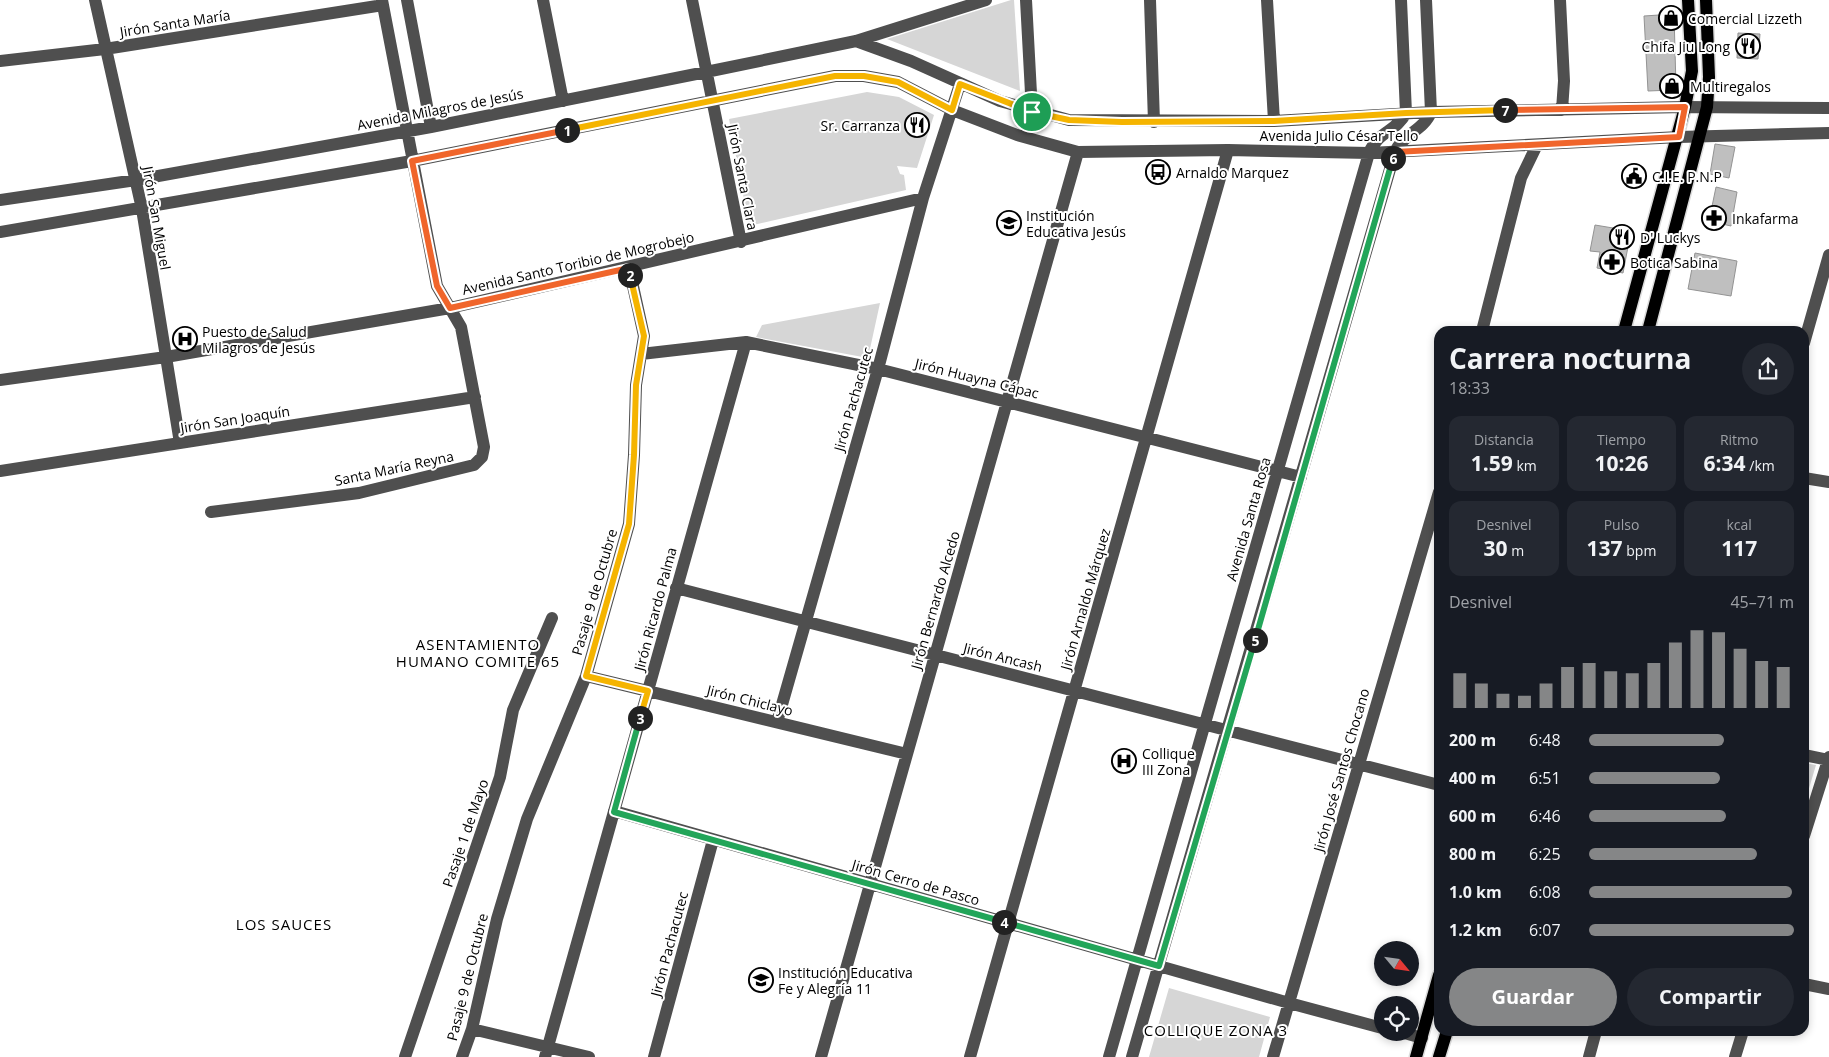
<!DOCTYPE html>
<html lang="es">
<head>
<meta charset="utf-8">
<style>
	:root { --surface:#171b24; --page:#242831; --text:#f1f3f6; --muted:#9ea1a6; --accent:#858687 }
	body { margin:0; font-family:"Open Sans",sans-serif; background:var(--page); color:var(--text); height:100vh; display:flex; flex-direction:column; font-size:19px; white-space:nowrap }
	* { box-sizing:border-box; margin:0 }
	p { font-size:16px; color:var(--muted) }
	.icon { flex:none; width:28px; height:28px; fill:none; stroke:currentColor; stroke-width:2; stroke-linecap:round; stroke-linejoin:round }
	.map { position:relative; flex:1; overflow:hidden }
	.drawer { position:absolute; left:1434px; top:326px; width:375px; height:710px; display:flex; flex-direction:column; background:var(--surface); border-radius:15px; box-shadow:0 2px 8px #0003 }
	.drawer>* { flex:none }
	.needle { width:32px; rotate:119deg }
	.fabs { position:absolute; left:1374px; top:941px; display:grid; gap:10px }
	.fabs a { display:grid; place-items:center; width:45px; height:45px; border-radius:50%; background:var(--surface); box-shadow:0 2px 8px #0003; font-size:25px }
	.pin { position:absolute; display:grid; place-items:center; width:42px; height:42px; color:#fff; margin:-21px; border:2px solid #fff; border-radius:50%; box-shadow:0 1px 5px #0007 }
	.km { position:absolute; width:25px; height:25px; margin:-12px; border-radius:50%; background:#222; color:#fff; font-size:14px; line-height:25px; text-align:center }
	.round { display:grid; place-items:center; flex:none; width:52px; height:52px; border-radius:26px; background:var(--page) }
	.head { display:flex; align-items:center; justify-content:space-between; height:85px; padding:0 15px }
	h1 { font-size:28px; font-weight:700; line-height:38px }
	.metrics { display:grid; grid-template-columns:repeat(3,1fr); gap:8px; height:85px; padding:5px 15px }
	.metrics div { display:grid; align-content:center; border-radius:12px; background:var(--page); text-align:center }
	.metrics b { font-size:21px; font-weight:700 }
	.metrics small { font-size:14px; font-weight:400 }
	.metrics p { font-size:14px }
	.chart { height:140px; padding:10px 15px }
	.chart p { display:flex; justify-content:space-between }
	.chart svg { width:100%; height:90px; margin-top:5px; stroke:var(--accent); stroke-width:6 }
	.primary-button { display:flex; gap:10px; margin-top:auto; padding:10px 15px }
	.primary-button a { flex:1; height:58px; border-radius:30px; background:var(--accent); color:#fff; font-size:20px; font-weight:700; line-height:58px; text-align:center }
	.primary-button a+a { background:var(--page); color:var(--text) }
	ul { padding:0 15px; list-style:none; font-size:16px }
	li { display:grid; grid-template-columns:80px 60px 1fr; align-items:center; height:38px }
	li i { height:12px; border-radius:6px; background:var(--accent) }
	.map>svg:first-child { display:block }
	.green { fill:#d6d6d6 }
	.building { fill:#bfbfbf; stroke:#939393 }
	.lines { fill:none; stroke-linecap:round; stroke-linejoin:round }
	.major-casing { stroke:#dbdbdb; stroke-width:15 }
	.minor { stroke:#4f4f4f; stroke-width:12 }
	.major { stroke:#000; stroke-width:12 }
	.split-1-casing { stroke:#fff; stroke-width:10 }
	.split-2-casing { stroke:#fff; stroke-width:10 }
	.split-3-casing { stroke:#fff; stroke-width:10 }
	.split-4-casing { stroke:#fff; stroke-width:10 }
	.split-5-casing { stroke:#fff; stroke-width:10 }
	.split-6-casing { stroke:#fff; stroke-width:10 }
	.split-7-casing { stroke:#fff; stroke-width:10 }
	.split-8-casing { stroke:#fff; stroke-width:10 }
	.split-1 { stroke:#f5b400; stroke-width:6 }
	.split-2 { stroke:#f0652b; stroke-width:6 }
	.split-3 { stroke:#f5b400; stroke-width:6 }
	.split-4 { stroke:#22a559; stroke-width:6 }
	.split-5 { stroke:#22a559; stroke-width:6 }
	.split-6 { stroke:#22a559; stroke-width:6 }
	.split-7 { stroke:#f0652b; stroke-width:6 }
	.split-8 { stroke:#f5b400; stroke-width:6 }
	.labels { text-anchor:middle; dominant-baseline:central; stroke-width:4; stroke-linejoin:round; paint-order:stroke }
	.poi-label { font-size:14px; fill:#000; stroke:#fff; text-anchor:start }
	.street-label { font-size:14px; fill:#000; stroke:#fff }
	.neighbourhood-label { font-size:15px; letter-spacing:1px; fill:#000; stroke:#fff }
</style>
</head>
<body>
<div class="map">
<svg width="1829" height="1057" viewBox="0 0 1829 1057">
	<rect width="100%" height="100%" fill="#fff"/>
	<path class="green" d="M1014,0L1020,91L887,39L1011,0Z
		M867,92L899,97L934,115L917,168L897,166L900,174L904,175L906,190L749,226L729,119Z
		M880,303L868,358L756,337L762,325Z
		M1804,763L1816,765L1804,805Z
		M1169,988L1270,1017L1259,1057H1149Z"/>
	<path class="building" d="M1674,14L1676,87L1673,90L1648,91L1644,16Z
		M1738,33L1760,34L1758,59L1737,58Z
		M1715,144L1735,147L1729,178L1710,174Z
		M1716,187L1737,192L1731,226L1709,221Z
		M1595,225L1631,231L1623,273L1597,268L1600,252L1590,251Z
		M1695,253L1737,261L1731,296L1688,289Z"/>
	<g class="lines">
		<defs>
			<path id="major" d="M1624,331L1685,107L1692,71L1688,0
				M1648,331L1707,107L1709,77L1706,0
				M1416,1057L1439,975
				M1439,1057L1447,1031"/>
		</defs>
		<use href="#major" class="major-casing"/>
		<path class="minor" d="M95,0L142,209L180,443
			M407,0L431,127
			M543,0L563,101
			M692,0L741,242
			M1026,0L1032,112
			M1150,0L1154,122
			M1267,0L1274,121
			M1560,0L1564,81L1562,110
			M856,41L911,61L1000,101L1069,120L1274,121L1431,112L1685,107L1829,108
			M0,61L105,49L383,5
			M0,200L136,180L431,127L706,72L856,41L986,0
			M0,232L412,161L835,76H864L898,82L952,110L1017,135L1078,152L1228,150L1369,153L1679,137L1829,133
			M1482,331L1521,178L1537,145
			M1804,343L1829,255
			M641,354L746,342L878,369L1301,477
			M0,380L166,357L450,308L923,198
			M0,471L475,397
			M1804,478L1829,482
			M211,512L359,493L474,465L482,457L484,447L461,327L437,286L382,0
			M676,588L1439,785
			M586,676L907,754
			M777,722L878,369L923,198L960,84
			M1804,755L1829,760
			M614,811L1289,1003L1382,1028
			M1804,836L1829,757
			M1804,984L1829,989
			M472,1029L589,1057
			M1401,1032L1422,1038
			M405,1057L500,777L513,710L552,618
			M462,1057L472,1029L497,919L527,819L586,676L629,524L634,455L636,385L644,336L629,268
			M545,1057L746,342
			M654,1057L713,840
			M821,1057L1078,152
			M970,1057L1228,150
			M1109,1057L1369,153C1378,131 1396,132 1406,113L1401,0
			M1132,1057L1395,152C1403,134 1424,130 1431,112L1426,0
			M1273,1057L1439,492
			M1589,1057L1596,1031
			M1735,1057L1743,1031"/>
		<use href="#major" class="major"/>
	</g>
	<g class="lines">
		<defs>
			<path id="split-1" d="M567,130L835,76H864L898,82L952,110L960,84L1032,112"/>
			<path id="split-2" d="M567,130L412,161L437,286L450,308L629,268L630,275"/>
			<path id="split-3" d="M630,275L644,336L636,385L634,455L629,524L586,676L648,691L640,718"/>
			<path id="split-4" d="M640,718L614,812L1004,922"/>
			<path id="split-5" d="M1004,922L1159,966L1255,640"/>
			<path id="split-6" d="M1255,640L1393,158"/>
			<path id="split-7" d="M1393,158L1395,152L1679,137L1685,107L1505,110"/>
			<path id="split-8" d="M1032,112L1069,120L1122,122L1274,121L1406,113L1505,110"/>
		</defs>
		<use href="#split-1" class="split-1-casing"/>
		<use href="#split-2" class="split-2-casing"/>
		<use href="#split-3" class="split-3-casing"/>
		<use href="#split-4" class="split-4-casing"/>
		<use href="#split-5" class="split-5-casing"/>
		<use href="#split-6" class="split-6-casing"/>
		<use href="#split-7" class="split-7-casing"/>
		<use href="#split-8" class="split-8-casing"/>
		<use href="#split-1" class="split-1"/>
		<use href="#split-2" class="split-2"/>
		<use href="#split-3" class="split-3"/>
		<use href="#split-4" class="split-4"/>
		<use href="#split-5" class="split-5"/>
		<use href="#split-6" class="split-6"/>
		<use href="#split-7" class="split-7"/>
		<use href="#split-8" class="split-8"/>
	</g>
	<defs>
		<symbol id="shop-ring" viewBox="-11 -11 22 22"><circle r="9.5" fill="#fff" stroke="#000" stroke-width="1.5"/><path d="M-5-2.5h2.3a2.7 3.5 0 0 1 5.4 0H5L5.5 6h-11ZM-1.5-2.5h3a1.5 2.3 0 0 0-3 0Z" fill="#000"/></symbol>
		<symbol id="restaurant-ring" viewBox="-11 -11 22 22"><circle r="9.5" fill="#fff" stroke="#000" stroke-width="1.5"/><path d="M-5-6h1v4h1v-4h1v4h1v-4h1v5L-1.5 .5V6h-2V.5L-5-1ZM5-6V6H3V1.5H1.5Q1.5-4 5-6Z" fill="#000"/></symbol>
		<symbol id="bus-ring" viewBox="-11 -11 22 22"><circle r="9.5" fill="#fff" stroke="#000" stroke-width="1.5"/><path d="M-5-6H5V4H4V6H2V4H-2V6H-4V4H-5ZM-3.5-4V0h7V-4ZM-3.5 1.2v1.5H-2V1.2ZM2 1.2v1.5H3.5V1.2Z" fill="#000"/></symbol>
		<symbol id="civic-ring" viewBox="-11 -11 22 22"><circle r="9.5" fill="#fff" stroke="#000" stroke-width="1.5"/><path d="M-.6-6.5H3V-4.5H.6V-3L4-1V1h2V6H-6V1h2V-1L-.6-3ZM-1.2 2.5V6h2.4V2.5Z" fill="#000"/></symbol>
		<symbol id="pharmacy-ring" viewBox="-11 -11 22 22"><circle r="9.5" fill="#fff" stroke="#000" stroke-width="1.5"/><path d="M-2-6h4v4h4v4h-4v4h-4v-4h-4v-4h4Z" fill="#000"/></symbol>
		<symbol id="school-ring" viewBox="-11 -11 22 22"><circle r="9.5" fill="#fff" stroke="#000" stroke-width="1.5"/><path d="M0-5L7-2L0 1L-7-2ZM-4 1L0 2.5L4 1V4Q0 6-4 4Z" fill="#000"/></symbol>
		<symbol id="hospital-ring" viewBox="-11 -11 22 22"><circle r="9.5" fill="#fff" stroke="#000" stroke-width="1.5"/><path d="M-5-5h3v3.5h4V-5h3V5h-3V1.5h-4V5h-3Z" fill="#000"/></symbol>
	</defs>
	<g fill-rule="evenodd">
		<use href="#shop-ring" x="1657" y="4" width="28" height="28"/>
		<use href="#restaurant-ring" x="1734" y="32" width="28" height="28"/>
		<use href="#shop-ring" x="1658" y="72" width="28" height="28"/>
		<use href="#restaurant-ring" x="903" y="111" width="28" height="28"/>
		<use href="#bus-ring" x="1144" y="158" width="28" height="28"/>
		<use href="#civic-ring" x="1620" y="162" width="28" height="28"/>
		<use href="#pharmacy-ring" x="1700" y="204" width="28" height="28"/>
		<use href="#school-ring" x="995" y="209" width="28" height="28"/>
		<use href="#restaurant-ring" x="1608" y="223" width="28" height="28"/>
		<use href="#pharmacy-ring" x="1598" y="248" width="28" height="28"/>
		<use href="#hospital-ring" x="171" y="325" width="28" height="28"/>
		<use href="#hospital-ring" x="1110" y="747" width="28" height="28"/>
		<use href="#school-ring" x="747" y="966" width="28" height="28"/>
	</g>
	<g class="labels">
		<g class="poi-label">
			<text x="1688" y="18">Comercial Lizzeth</text>
			<text x="1730" y="46" text-anchor="end">Chifa Jiu Long</text>
			<text x="1690" y="86">Multiregalos</text>
			<text x="900" y="125" text-anchor="end">Sr. Carranza</text>
			<text x="1176" y="172">Arnaldo Marquez</text>
			<text x="1652" y="176">C.I.E. P.N.P</text>
			<text x="1026" y="215">Institución<tspan x="1026" dy="16">Educativa Jesús</tspan></text>
			<text x="1732" y="218">Inkafarma</text>
			<text x="1640" y="237">D' Luckys</text>
			<text x="1630" y="262">Botica Sabina</text>
			<text x="202" y="331">Puesto de Salud<tspan x="202" dy="16">Milagros de Jesús</tspan></text>
			<text x="1142" y="753">Collique<tspan x="1142" dy="16">III Zona</tspan></text>
			<text x="778" y="972">Institución Educativa<tspan x="778" dy="16">Fe y Alegría 11</tspan></text>
		</g>
		<g class="street-label">
			<text transform="translate(175 23) rotate(-9)">Jirón Santa María</text>
			<text transform="translate(440 109) rotate(-11)">Avenida Milagros de Jesús</text>
			<text x="1339" y="135">Avenida Julio César Tello</text>
			<text transform="translate(743 177) rotate(79)">Jirón Santa Clara</text>
			<text transform="translate(157 218) rotate(80)">Jirón San Miguel</text>
			<text transform="translate(578 263) rotate(-13)">Avenida Santo Toribio de Mogrobejo</text>
			<text transform="translate(977 378) rotate(14)">Jirón Huayna Cápac</text>
			<text transform="translate(853 399) rotate(-74)">Jirón Pachacutec</text>
			<text transform="translate(235 419) rotate(-9)">Jirón San Joaquín</text>
			<text transform="translate(394 468) rotate(-12)">Santa María Reyna</text>
			<text transform="translate(1248 519) rotate(-74)">Avenida Santa Rosa</text>
			<text transform="translate(594 592) rotate(-74)">Pasaje 9 de Octubre</text>
			<text transform="translate(1085 599) rotate(-74)">Jirón Arnaldo Márquez</text>
			<text transform="translate(935 600) rotate(-74)">Jirón Bernardo Alcedo</text>
			<text transform="translate(655 609) rotate(-75)">Jirón Ricardo Palma</text>
			<text transform="translate(1003 657) rotate(14)">Jirón Ancash</text>
			<text transform="translate(750 700) rotate(14)">Jirón Chiclayo</text>
			<text transform="translate(1341 770) rotate(-74)">Jirón José Santos Chocano</text>
			<text transform="translate(465 833) rotate(-71)">Pasaje 1 de Mayo</text>
			<text transform="translate(916 882) rotate(16)">Jirón Cerro de Pasco</text>
			<text transform="translate(669 944) rotate(-75)">Jirón Pachacutec</text>
			<text transform="translate(467 977) rotate(-76)">Pasaje 9 de Octubre</text>
		</g>
		<g class="neighbourhood-label">
			<text x="478" y="644">ASENTAMIENTO<tspan x="478" dy="17">HUMANO COMITE 65</tspan></text>
			<text x="284" y="924">LOS SAUCES</text>
			<text x="1216" y="1030">COLLIQUE ZONA 3</text>
		</g>
	</g>
</svg>
<div class="fabs">
<a><svg class="needle" viewBox="-14 -14 28 28"><path d="M0-13l5 13h-10z" fill="#e53935"/><path d="M0 13l5-13h-10z" fill="#9ea1a6"/></svg></a>
<a><svg class="icon" aria-label="locate" viewBox="0 0 24 24"><circle cx="12" cy="12" r="6"/><path d="M12 2v4M12 18v4M2 12h4M18 12h4"/></svg></a>
</div>
<div class="pin" style="left:1032px;top:112px;background:#1e9e55"><svg class="icon" aria-label="arrive" viewBox="0 0 24 24"><path d="M6 21V4h12l-3 4 3 4H6"/></svg></div>
<b class="km" style="left:567px;top:130px">1</b>
<b class="km" style="left:630px;top:275px">2</b>
<b class="km" style="left:640px;top:718px">3</b>
<b class="km" style="left:1004px;top:922px">4</b>
<b class="km" style="left:1255px;top:640px">5</b>
<b class="km" style="left:1393px;top:158px">6</b>
<b class="km" style="left:1505px;top:110px">7</b>
<section class="drawer">
<div class="head"><div><h1>Carrera nocturna</h1><p>18:33</p></div><a class="round"><svg class="icon" aria-label="share" viewBox="0 0 24 24"><path d="M12 15V3M7 8l5-5 5 5M5 13v7h14v-7"/></svg></a></div>
<div class="metrics">
<div><p>Distancia</p><b>1.59<small> km</small></b></div>
<div><p>Tiempo</p><b>10:26</b></div>
<div><p>Ritmo</p><b>6:34<small> /km</small></b></div>
</div>
<div class="metrics">
<div><p>Desnivel</p><b>30<small> m</small></b></div>
<div><p>Pulso</p><b>137<small> bpm</small></b></div>
<div><p>kcal</p><b>117</b></div>
</div>
<div class="chart"><p><span>Desnivel</span>45–71 m</p>
<svg viewBox="0 0 160 44" preserveAspectRatio="none"><path d="M5 44V27M15 44V32M25 44V37M35 44V38M45 44V32M55 44V24M65 44V22M75 44V26M85 44V27M95 44V22M105 44V12M115 44V6M125 44V7M135 44V15M145 44V21M155 44V24"/></svg>
</div>
<ul>
<li><b>200 m</b>6:48<i style="width:66%"></i></li>
<li><b>400 m</b>6:51<i style="width:64%"></i></li>
<li><b>600 m</b>6:46<i style="width:67%"></i></li>
<li><b>800 m</b>6:25<i style="width:82%"></i></li>
<li><b>1.0 km</b>6:08<i style="width:99%"></i></li>
<li><b>1.2 km</b>6:07<i style="width:100%"></i></li>
</ul>
<div class="primary-button"><a>Guardar</a><a>Compartir</a></div>
</section>
</div>
</body>
</html>
